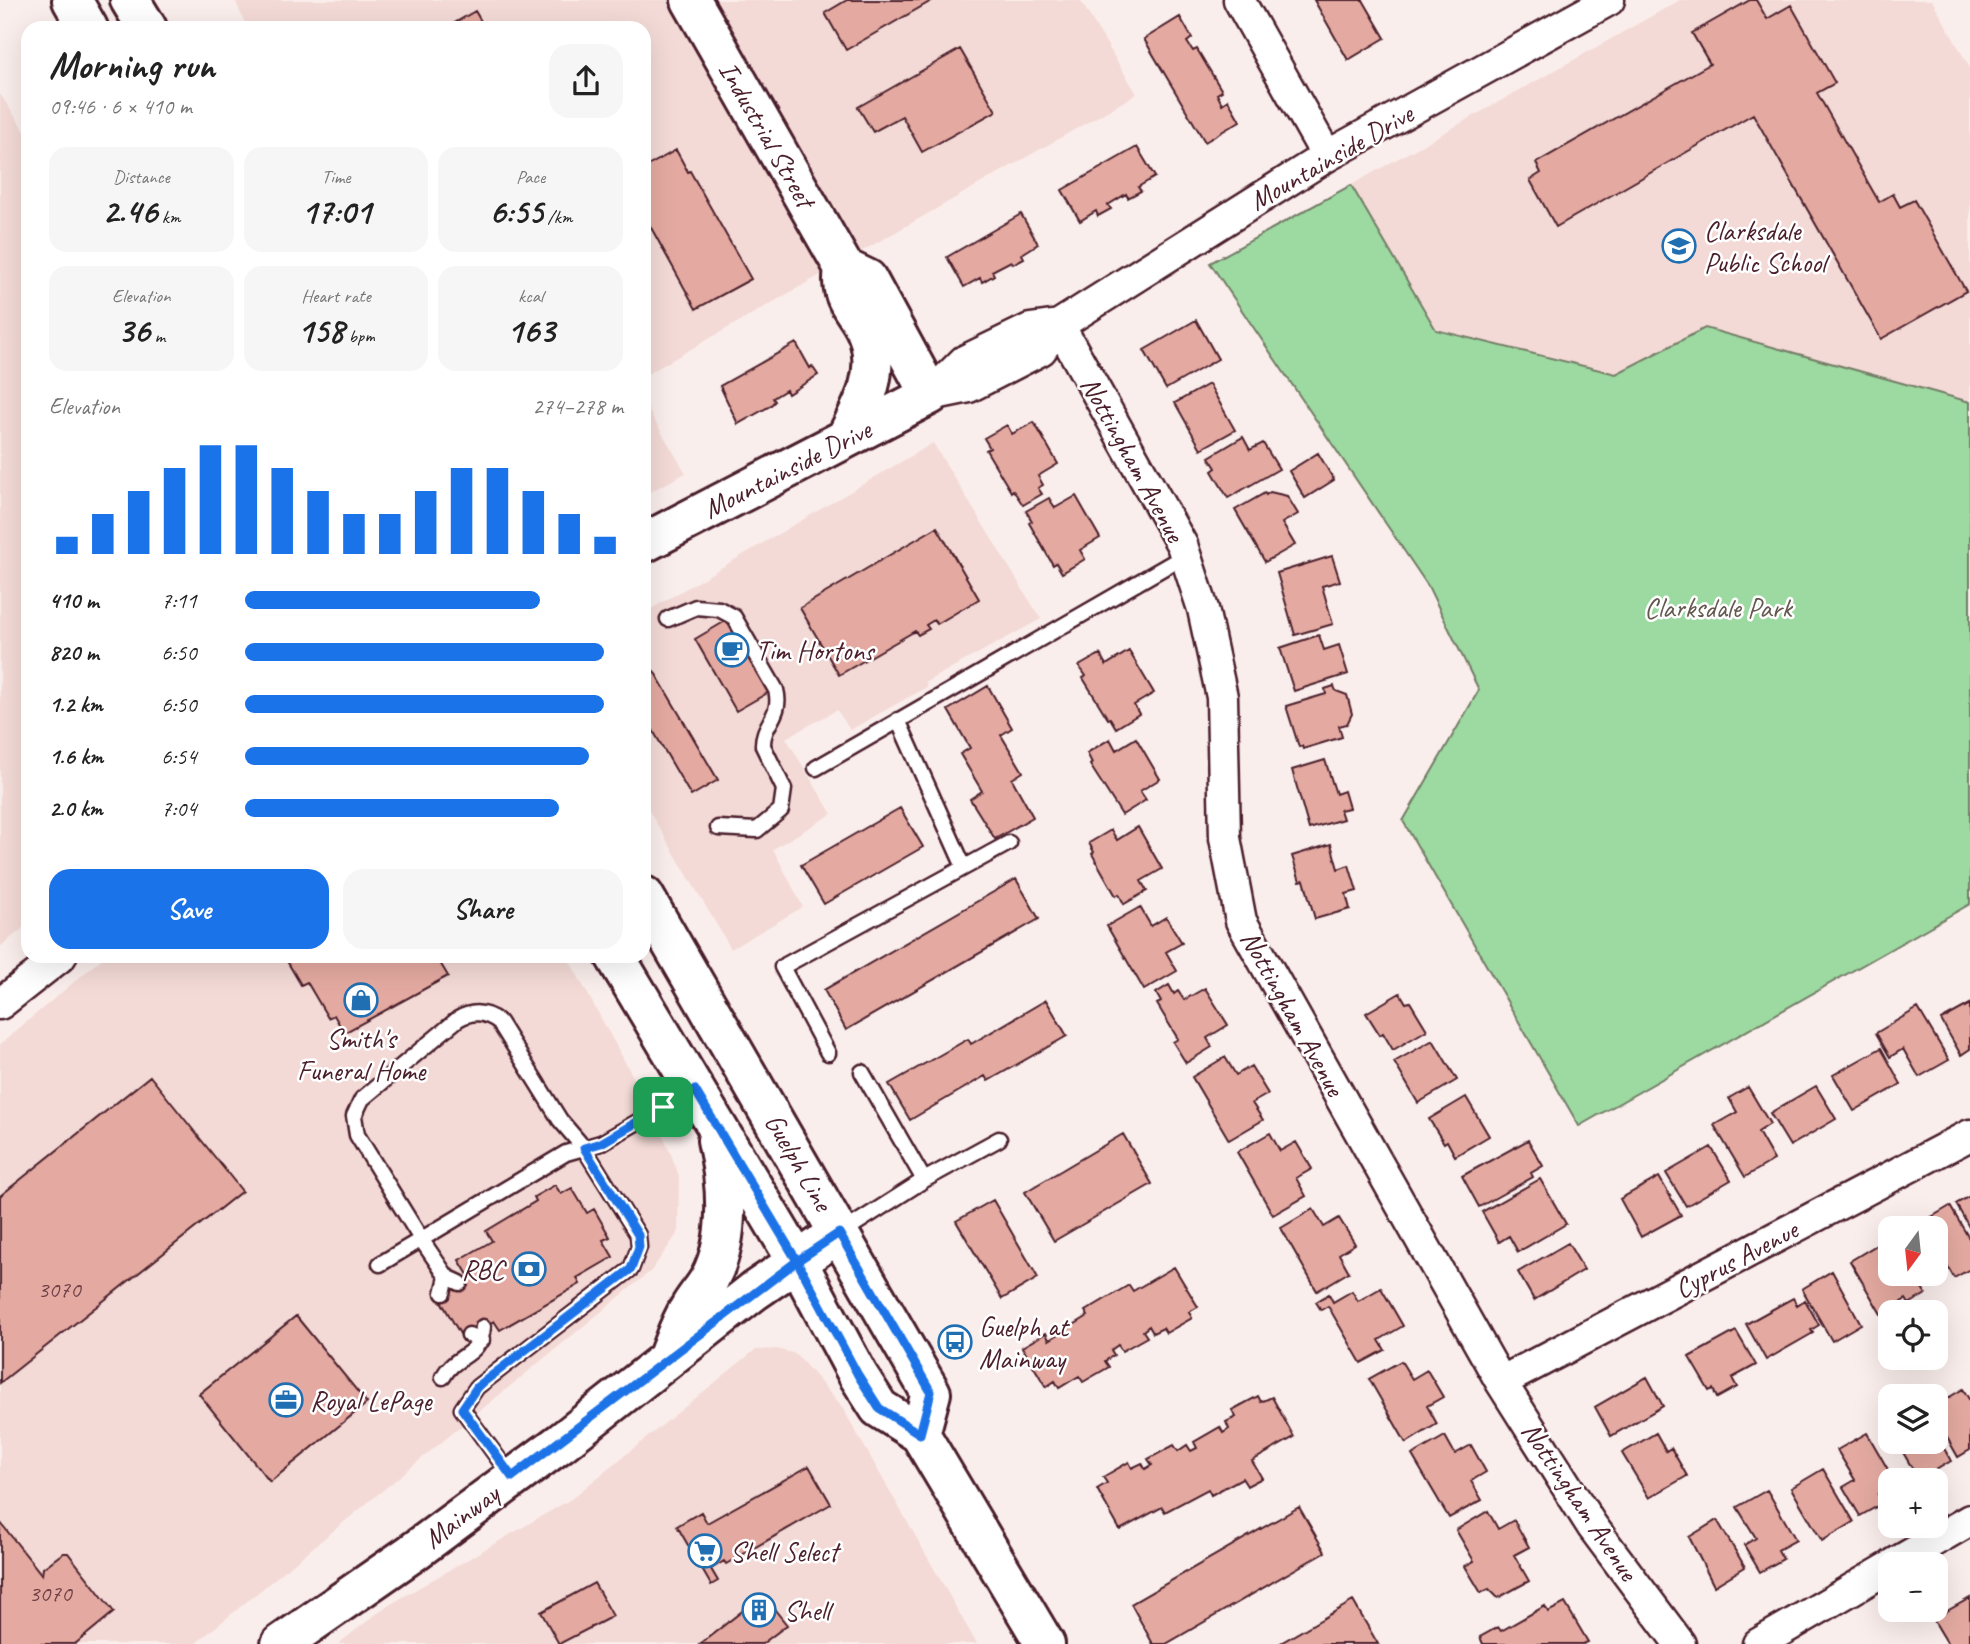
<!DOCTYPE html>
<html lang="en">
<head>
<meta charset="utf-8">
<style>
	:root { --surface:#fff; --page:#f6f6f6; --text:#222; --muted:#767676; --accent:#1a73e8 }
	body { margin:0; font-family:Caveat,sans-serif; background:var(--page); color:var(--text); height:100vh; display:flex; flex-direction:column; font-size:26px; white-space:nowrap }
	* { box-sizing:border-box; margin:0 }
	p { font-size:23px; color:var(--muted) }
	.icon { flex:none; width:38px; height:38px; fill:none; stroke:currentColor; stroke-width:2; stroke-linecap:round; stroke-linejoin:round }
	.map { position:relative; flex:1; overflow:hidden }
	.sheet { position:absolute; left:21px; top:21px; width:630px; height:942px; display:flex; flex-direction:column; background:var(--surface); border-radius:21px; box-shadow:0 7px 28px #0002 }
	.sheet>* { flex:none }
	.needle { width:46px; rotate:195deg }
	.buttons { position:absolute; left:1878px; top:1216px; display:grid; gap:14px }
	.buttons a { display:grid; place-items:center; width:70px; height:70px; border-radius:14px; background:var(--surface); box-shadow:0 7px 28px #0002; font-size:35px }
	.pin { position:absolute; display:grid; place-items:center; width:60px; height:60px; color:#fff; margin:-30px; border-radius:14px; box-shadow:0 4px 10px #0006 }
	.round { display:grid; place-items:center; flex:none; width:74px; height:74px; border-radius:21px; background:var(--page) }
	.overview { display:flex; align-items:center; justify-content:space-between; height:119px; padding:0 28px }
	h1 { font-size:38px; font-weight:600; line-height:52px }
	.metrics { display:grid; grid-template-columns:repeat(3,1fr); gap:10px; height:119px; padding:7px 28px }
	.metrics div { display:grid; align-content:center; border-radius:18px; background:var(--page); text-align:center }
	.metrics b { font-size:35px; font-weight:600 }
	.metrics small { font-size:19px; font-weight:400 }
	.metrics p { font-size:19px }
	.chart { height:196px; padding:14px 28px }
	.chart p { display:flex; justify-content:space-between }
	.chart svg { width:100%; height:126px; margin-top:7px; stroke:var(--accent); stroke-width:6 }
	.cta { display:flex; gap:14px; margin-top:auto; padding:14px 28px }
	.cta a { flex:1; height:80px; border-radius:21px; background:var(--accent); color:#fff; font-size:28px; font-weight:600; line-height:80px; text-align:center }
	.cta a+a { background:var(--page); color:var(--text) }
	ul { padding:0 28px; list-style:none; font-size:23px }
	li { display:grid; grid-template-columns:112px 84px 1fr; align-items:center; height:52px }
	li i { height:18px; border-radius:9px; background:var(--accent) }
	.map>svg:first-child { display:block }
	.built { fill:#f3dad6 }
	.green { fill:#9cdaa1; stroke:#737c66; stroke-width:2 }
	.building { fill:#e4aaa1; stroke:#4a1f2b; stroke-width:2 }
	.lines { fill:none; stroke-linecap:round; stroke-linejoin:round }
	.lane-casing { stroke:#4a1f2b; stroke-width:19 }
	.street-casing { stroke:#4a1f2b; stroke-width:35 }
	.secondary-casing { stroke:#4a1f2b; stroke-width:44 }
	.lane { stroke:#fff; stroke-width:14 }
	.street { stroke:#fff; stroke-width:30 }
	.secondary { stroke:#fff; stroke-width:38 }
	.route-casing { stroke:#fff; stroke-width:14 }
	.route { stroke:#1a73e8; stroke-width:9 }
	.labels { text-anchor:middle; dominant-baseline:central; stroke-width:5; stroke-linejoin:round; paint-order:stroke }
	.number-label { font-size:24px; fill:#704248 }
	.street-label { font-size:28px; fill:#4a1f2b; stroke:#fff }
	.poi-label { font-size:28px; fill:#4a1f2b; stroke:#fff; text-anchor:start }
	.park-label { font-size:28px; fill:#63574e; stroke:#fff }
</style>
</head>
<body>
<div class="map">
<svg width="1970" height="1644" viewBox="0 0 1970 1644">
	<rect width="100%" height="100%" fill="#faeeec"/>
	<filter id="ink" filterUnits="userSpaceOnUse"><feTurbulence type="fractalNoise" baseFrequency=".0143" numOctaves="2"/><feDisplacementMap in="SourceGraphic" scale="14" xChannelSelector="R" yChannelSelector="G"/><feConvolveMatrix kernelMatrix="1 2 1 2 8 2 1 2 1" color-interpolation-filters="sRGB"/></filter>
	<g filter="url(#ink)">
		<path class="built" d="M235,0H1080L1137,94L644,376V28H247Z
			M1680,0H1932L1970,68V402L1705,328L1616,374L1436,330L1351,185Z
			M0,94L28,136V924L0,947Z
			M644,403L686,473L644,495Z
			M933,443L1041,619L926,682L927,687L850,730L837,710L786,738L832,814L773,849L803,907L731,949L644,802V613Z
			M105,956H567L653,1113L671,1154L679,1176L678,1233L651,1271L195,1644H0V1044Z
			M777,1349L796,1354L842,1407L977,1644H338L384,1608L571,1499L755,1350Z"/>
		<path class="green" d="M1351,185L1436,330L1616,374L1705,328L1970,402V904L1579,1126L1403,821L1479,690L1428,586L1210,263Z"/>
		<path class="building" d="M847,0H933L846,50L825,13Z
			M1314,0H1363L1385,38L1348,60Z
			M1750,0H1756L1767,19L1791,5L1835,83L1817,93L1879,202L1893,194L1900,207L1914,200L1966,291L1881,339L1753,114L1556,227L1530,180L1541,173L1536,163L1710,64L1692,33Z
			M475,11L485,28H446Z
			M1180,17L1192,38L1187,42L1193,51L1197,49L1222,91L1217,94L1222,104L1228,100L1240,121L1205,142L1144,39Z
			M960,49L996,111L922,152L902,116L873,132L858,107Z
			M1137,147L1155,177L1138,187L1141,191L1128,198L1126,194L1108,205L1111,209L1098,216L1096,211L1080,221L1062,190Z
			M676,150L688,172L690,171L751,279L696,309L644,215V168Z
			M1021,214L1038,244L1022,254L1024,258L1013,264L1011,261L992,271L994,275L982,282L980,278L964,287L947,257Z
			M1196,320L1218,359L1166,389L1144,350Z
			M796,343L810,368L812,366L818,375L788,394L786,390L773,398L775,401L770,406L738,424L720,386Z
			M1209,384L1235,430L1201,449L1175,403Z
			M1034,422L1058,464L1038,476L1043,485L1038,488L1042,494L1023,505L1013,490L1011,492L986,450L990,448L984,438L1007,425L1012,434Z
			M1243,437L1250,450L1263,443L1279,469L1228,498L1212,471L1216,468L1209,457Z
			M1318,453L1334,480L1305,498L1289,471Z
			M1270,492L1287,496L1298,514L1282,523L1295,545L1265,562L1235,510L1265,493L1266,495Z
			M1076,496L1100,538L1080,550L1085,559L1062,573L1056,563L1053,565L1029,523L1032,521L1026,511L1049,498L1055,508Z
			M937,527L979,599L937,624L934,620L926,625L929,629L918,635L915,631L839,675L800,608Z
			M1332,556L1340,581L1322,586L1333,624L1295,635L1277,573Z
			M729,619L771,691L736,711L695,639Z
			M1319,635L1324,650L1339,645L1348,674L1294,691L1280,648Z
			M1129,651L1154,693L1134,705L1139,714L1116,728L1110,718L1108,719L1083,678L1086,676L1079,666L1100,654L1106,665Z
			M654,671L718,780L691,796L644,715V676Z
			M988,686L1012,728L1001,735L1023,772L1012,779L1033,817L995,839L970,799L982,791L960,754L970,748L948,710Z
			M1334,686L1336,691L1347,695L1352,714L1347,724L1339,726L1342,737L1303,749L1302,746L1299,747L1286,706L1326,694L1325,689Z
			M1136,738L1160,779L1140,791L1146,800L1122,815L1090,765L1092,763L1087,753L1110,739L1116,750Z
			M1325,760L1336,794L1344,791L1349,808L1340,810L1343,819L1309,829L1292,770Z
			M900,808L923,847L824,904L801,865Z
			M1138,827L1162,869L1141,881L1147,891L1124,904L1119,894L1116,896L1092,854L1094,852L1089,843L1111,830L1117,840Z
			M1331,844L1338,869L1349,865L1357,891L1346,894L1350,909L1315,919L1304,880L1300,881L1292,856Z
			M1016,879L1039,919L846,1030L824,990Z
			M1140,907L1151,926L1166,917L1182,943L1166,952L1177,971L1144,990L1107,926Z
			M284,956H436L448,976L344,1033L334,1015L328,1018L307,982L301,985Z
			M1169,985L1174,994L1178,991L1184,1000L1205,988L1228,1025L1207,1038L1212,1047L1186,1063L1173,1042L1178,1039L1157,1004L1161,1002L1156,993Z
			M1400,993L1406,1003L1410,1002L1427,1030L1393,1050L1383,1033L1380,1035L1366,1013Z
			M1046,1000L1067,1036L988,1081L985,1076L910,1120L889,1084L968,1039L971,1044Z
			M1970,1004V1049L1961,1055L1941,1020Z
			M1918,1008L1949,1060L1919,1077L1903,1049L1890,1057L1876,1033Z
			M1433,1040L1457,1080L1418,1103L1394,1062Z
			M1881,1048L1901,1084L1854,1111L1833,1075Z
			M1225,1057L1236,1075L1251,1066L1268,1094L1252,1103L1263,1120L1229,1140L1192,1077Z
			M150,1076L242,1191L0,1383V1196Z
			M1816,1086L1836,1119L1790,1146L1770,1113Z
			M1748,1087L1770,1124L1758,1132L1774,1160L1745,1177L1714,1125L1737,1112L1729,1098Z
			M1466,1097L1489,1136L1455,1156L1447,1141L1444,1143L1429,1119Z
			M1270,1133L1280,1151L1296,1142L1312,1169L1296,1178L1306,1196L1273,1215L1237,1152Z
			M1123,1134L1152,1184L1054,1241L1025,1192Z
			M1528,1140L1543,1166L1531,1173L1533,1177L1479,1207L1462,1176Z
			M1711,1147L1731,1180L1686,1206L1666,1173Z
			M1659,1177L1681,1215L1641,1237L1620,1199Z
			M1540,1179L1566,1224L1518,1252L1509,1236L1499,1242L1482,1212Z
			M555,1185L561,1194L572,1188L587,1213L594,1209L610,1237L603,1240L613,1257L577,1278L580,1284L500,1330L494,1321L463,1339L438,1296L470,1278L459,1260L492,1241L486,1231L536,1201L534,1197Z
			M1970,1196V1229L1956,1204Z
			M993,1200L1038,1278L1002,1299L956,1221Z
			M1950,1206L1970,1240V1269L1954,1278L1943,1258L1936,1262V1228H1913Z
			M1313,1209L1324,1227L1339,1218L1355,1244L1339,1254L1349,1272L1317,1291L1281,1228Z
			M1568,1243L1584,1270L1534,1300L1518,1272Z
			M1880,1243L1890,1260V1274H1913L1926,1294L1909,1304L1906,1299L1881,1314L1850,1261Z
			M1174,1267L1198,1307L1189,1312L1192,1318L1166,1333L1163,1328L1153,1333L1149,1326L1143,1331L1147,1337L1122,1351L1118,1345L1111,1350L1114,1355L1105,1361L1109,1367L1083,1382L1079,1376L1059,1388L1055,1381L1046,1387L1022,1347L1046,1333L1049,1340L1088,1316L1085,1311L1129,1285L1133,1291Z
			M1832,1271L1861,1324L1832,1341L1802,1289Z
			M1381,1288L1403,1326L1379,1340L1385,1350L1361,1363L1328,1306L1321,1310L1316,1302L1329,1294L1333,1302L1352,1291L1358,1301Z
			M1793,1298L1797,1305L1805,1300L1819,1325L1811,1330L1813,1333L1766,1360L1746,1324Z
			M296,1316L367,1403L270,1482L199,1394Z
			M1736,1331L1756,1365L1732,1378L1737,1387L1717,1398L1713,1389L1709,1391L1689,1357Z
			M1401,1361L1412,1379L1427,1370L1443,1397L1427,1406L1437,1424L1406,1443L1369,1379Z
			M1647,1377L1663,1406L1611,1436L1595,1407Z
			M1963,1389L1970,1401V1450L1958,1457L1936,1418V1405Z
			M1258,1396L1261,1402L1272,1397L1294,1437L1252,1461L1262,1478L1247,1486L1242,1478L1211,1495L1208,1489L1165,1512L1162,1507L1120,1530L1097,1489L1107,1483L1103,1477L1129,1462L1132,1468L1142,1463L1145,1469L1152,1465L1148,1459L1174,1445L1178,1451L1187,1445L1191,1451L1197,1448L1194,1442L1220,1427L1223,1433L1229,1429L1226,1422L1236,1417L1232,1410Z
			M1656,1433L1666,1451L1671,1448L1687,1476L1649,1498L1622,1453Z
			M1867,1433L1894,1480H1890V1487L1878,1494L1883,1503L1860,1516L1843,1487L1855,1480L1837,1450Z
			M1936,1434L1951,1461L1919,1480L1897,1442H1936Z
			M1445,1436L1455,1454L1471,1445L1486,1472L1471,1481L1482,1500L1449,1518L1412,1455Z
			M809,1466L831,1504L726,1564L724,1561L711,1569L718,1581L711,1585L677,1526L701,1512L707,1523Z
			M1823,1469L1854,1522L1822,1541L1791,1488Z
			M1767,1490L1796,1540L1778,1550L1783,1559L1760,1572L1744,1545L1756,1538L1737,1507Z
			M1299,1507L1325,1552L1166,1644H1153L1131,1604Z
			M1488,1511L1498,1529L1514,1520L1529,1547L1514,1555L1529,1581L1498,1598L1489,1589L1481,1593L1465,1566L1474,1561L1456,1530Z
			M1717,1520L1745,1567L1714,1586L1689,1537Z
			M0,1522L42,1575L43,1568L63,1553H68L114,1612L75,1644H0Z
			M594,1583L613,1616L559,1644L541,1612Z
			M763,1595L787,1625L762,1644H700Z
			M1970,1598V1644H1948L1933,1619Z
			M1353,1601L1378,1644H1279Z
			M1565,1603L1588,1642L1583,1644H1483L1480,1637L1498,1627L1501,1631L1545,1606L1548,1612Z"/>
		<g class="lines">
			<defs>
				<path id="lane" d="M668,619L696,607L719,609L734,617L776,690C783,716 762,723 763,746L784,789L781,810L757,830L718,828
					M898,720L964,867
					M816,768L1184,556
					M828,1053L782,967L1009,843
					M862,1072L924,1180
					M841,1233L924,1180L999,1139
					M380,1264L566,1153L601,1143L693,1090
					M460,1283L447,1277L421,1239L357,1135L354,1116L362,1099L458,1019C473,1010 486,1012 499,1022L560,1120L584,1148L638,1235L639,1247L631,1269L477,1387L462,1409L511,1476
					M443,1293L447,1277
					M469,1335L482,1340
					M443,1377C455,1354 481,1357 483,1327"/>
				<path id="street" d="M1239,0L1327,156
					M1059,325L1182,545L1203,609L1222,697L1225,838L1241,921L1501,1382L1592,1526L1680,1644
					M930,395L969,387L1041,350L1059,325L1327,156L1609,0
					M930,395L964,361L1030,329L1059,325
					M0,1004L61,956
					M1501,1382L1970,1135
					M1894,1564L1970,1520
					M1758,1644L1890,1567"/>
				<path id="secondary" d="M72,0L88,28
					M130,0L147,28
					M844,268C838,304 860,309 869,338C880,376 863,405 846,438
					M644,543L930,395L867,279L844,268L691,0
					M644,896L931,1393L920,1434
					M615,956L797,1261L858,1375L879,1408L920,1434L1045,1644
					M669,1354C675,1339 680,1323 689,1309C695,1298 704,1289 710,1278C731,1238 727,1183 717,1140
					M281,1644L412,1553L562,1442L754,1291L839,1233"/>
			</defs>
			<use href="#lane" class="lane-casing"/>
			<use href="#street" class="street-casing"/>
			<use href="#secondary" class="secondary-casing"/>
			<use href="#lane" class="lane"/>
			<use href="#street" class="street"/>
			<use href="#secondary" class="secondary"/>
		</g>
	</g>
	<g class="lines" filter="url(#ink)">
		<defs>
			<path id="route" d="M663,1107L601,1143L584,1148L638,1235L639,1247L631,1269L477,1387L462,1409L512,1477L797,1261L858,1375L879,1408L920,1434L931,1392L839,1233L797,1261L695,1090L663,1107"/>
		</defs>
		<use href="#route" class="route-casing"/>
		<use href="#route" class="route"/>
	</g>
	<defs>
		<symbol id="school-ring" viewBox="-11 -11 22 22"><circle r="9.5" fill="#fff" stroke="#1f6fb2" stroke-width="1.5"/><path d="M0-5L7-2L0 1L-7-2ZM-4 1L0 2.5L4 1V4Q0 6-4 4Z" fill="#1f6fb2"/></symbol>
		<symbol id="cafe-ring" viewBox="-11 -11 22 22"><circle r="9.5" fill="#fff" stroke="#1f6fb2" stroke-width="1.5"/><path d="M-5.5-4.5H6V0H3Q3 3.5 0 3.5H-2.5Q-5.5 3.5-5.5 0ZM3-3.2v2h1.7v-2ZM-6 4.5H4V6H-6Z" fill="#1f6fb2"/></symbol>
		<symbol id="shop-ring" viewBox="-11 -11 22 22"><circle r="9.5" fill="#fff" stroke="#1f6fb2" stroke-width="1.5"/><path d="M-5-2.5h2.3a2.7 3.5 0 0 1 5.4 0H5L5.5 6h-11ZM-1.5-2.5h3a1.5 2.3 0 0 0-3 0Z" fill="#1f6fb2"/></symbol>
		<symbol id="bank-ring" viewBox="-11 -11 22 22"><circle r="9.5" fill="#fff" stroke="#1f6fb2" stroke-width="1.5"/><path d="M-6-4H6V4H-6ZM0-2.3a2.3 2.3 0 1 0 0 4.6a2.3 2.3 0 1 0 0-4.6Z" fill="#1f6fb2"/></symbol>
		<symbol id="bus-ring" viewBox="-11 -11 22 22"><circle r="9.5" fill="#fff" stroke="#1f6fb2" stroke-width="1.5"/><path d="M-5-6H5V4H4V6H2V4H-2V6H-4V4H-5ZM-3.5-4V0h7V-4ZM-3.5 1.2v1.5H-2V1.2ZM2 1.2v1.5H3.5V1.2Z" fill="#1f6fb2"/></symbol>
		<symbol id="office-ring" viewBox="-11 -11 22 22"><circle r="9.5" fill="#fff" stroke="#1f6fb2" stroke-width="1.5"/><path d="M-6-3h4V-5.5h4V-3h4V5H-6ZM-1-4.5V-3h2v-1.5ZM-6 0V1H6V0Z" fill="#1f6fb2"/></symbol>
		<symbol id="supermarket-ring" viewBox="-11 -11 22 22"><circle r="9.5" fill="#fff" stroke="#1f6fb2" stroke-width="1.5"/><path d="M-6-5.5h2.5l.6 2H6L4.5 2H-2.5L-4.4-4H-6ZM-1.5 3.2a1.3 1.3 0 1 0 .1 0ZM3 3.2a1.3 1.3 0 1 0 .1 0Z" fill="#1f6fb2"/></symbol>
		<symbol id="building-ring" viewBox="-11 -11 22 22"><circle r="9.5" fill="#fff" stroke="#1f6fb2" stroke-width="1.5"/><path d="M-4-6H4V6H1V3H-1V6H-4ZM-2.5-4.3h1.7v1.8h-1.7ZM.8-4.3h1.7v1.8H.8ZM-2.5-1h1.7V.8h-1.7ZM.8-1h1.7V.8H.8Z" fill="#1f6fb2"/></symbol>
	</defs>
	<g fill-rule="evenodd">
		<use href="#school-ring" x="1660" y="227" width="38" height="38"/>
		<use href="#cafe-ring" x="713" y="631" width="38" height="38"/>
		<use href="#shop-ring" x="342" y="981" width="38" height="38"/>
		<use href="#bank-ring" x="510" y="1250" width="38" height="38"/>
		<use href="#bus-ring" x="936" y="1323" width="38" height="38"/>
		<use href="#office-ring" x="267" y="1381" width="38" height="38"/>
		<use href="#supermarket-ring" x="686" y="1532" width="38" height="38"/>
		<use href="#building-ring" x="740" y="1591" width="38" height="38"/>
	</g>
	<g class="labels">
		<g class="number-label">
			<text x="59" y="1289">3070</text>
			<text x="50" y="1593">3070</text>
		</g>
		<g class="street-label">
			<text transform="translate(767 134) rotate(60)">Industrial Street</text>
			<text transform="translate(1331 157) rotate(-30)">Mountainside Drive</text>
			<text transform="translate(1133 459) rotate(61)">Nottingham Avenue</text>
			<text transform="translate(787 469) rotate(-27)">Mountainside Drive</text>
			<text transform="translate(1293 1013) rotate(61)">Nottingham Avenue</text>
			<text transform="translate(799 1162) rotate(60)">Guelph Line</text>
			<text transform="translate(1736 1259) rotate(-28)">Cyprus Avenue</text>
			<text transform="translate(1580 1501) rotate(56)">Nottingham Avenue</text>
			<text transform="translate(461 1516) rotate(-37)">Mainway</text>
		</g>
		<g class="poi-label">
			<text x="1704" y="230">Clarksdale<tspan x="1704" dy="32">Public School</tspan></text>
			<text x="756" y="650">Tim Hortons</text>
			<text x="361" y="1038" text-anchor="middle">Smith's<tspan x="361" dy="32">Funeral Home</tspan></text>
			<text x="504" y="1269" text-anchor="end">RBC</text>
			<text x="979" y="1326">Guelph at<tspan x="979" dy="32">Mainway</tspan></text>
			<text x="310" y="1400">Royal LePage</text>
			<text x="730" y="1551">Shell Select</text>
			<text x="784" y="1610">Shell</text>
		</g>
		<g class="park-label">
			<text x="1718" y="607">Clarksdale Park</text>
		</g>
	</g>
</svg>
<div class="buttons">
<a><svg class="needle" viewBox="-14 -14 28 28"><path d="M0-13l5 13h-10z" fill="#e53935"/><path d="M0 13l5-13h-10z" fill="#767676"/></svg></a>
<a><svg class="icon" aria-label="locate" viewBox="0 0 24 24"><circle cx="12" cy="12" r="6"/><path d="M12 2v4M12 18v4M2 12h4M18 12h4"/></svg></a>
<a><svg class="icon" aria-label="layers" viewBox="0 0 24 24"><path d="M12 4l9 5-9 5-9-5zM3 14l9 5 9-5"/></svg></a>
<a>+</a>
<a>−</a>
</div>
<div class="pin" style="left:663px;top:1107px;background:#1e9e55"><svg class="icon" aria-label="arrive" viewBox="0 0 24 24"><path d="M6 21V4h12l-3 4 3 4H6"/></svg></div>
<section class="sheet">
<div class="overview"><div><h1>Morning run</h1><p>09:46 · 6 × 410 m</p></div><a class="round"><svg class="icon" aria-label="share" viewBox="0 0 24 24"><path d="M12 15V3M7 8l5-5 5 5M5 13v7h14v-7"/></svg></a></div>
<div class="metrics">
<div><p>Distance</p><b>2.46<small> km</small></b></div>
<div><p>Time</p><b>17:01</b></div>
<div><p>Pace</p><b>6:55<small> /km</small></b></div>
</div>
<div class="metrics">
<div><p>Elevation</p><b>36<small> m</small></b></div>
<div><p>Heart rate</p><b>158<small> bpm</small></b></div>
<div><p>kcal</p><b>163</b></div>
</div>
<div class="chart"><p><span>Elevation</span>274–278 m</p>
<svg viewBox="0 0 160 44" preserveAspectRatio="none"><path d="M5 44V38M15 44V30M25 44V22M35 44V14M45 44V6M55 44V6M65 44V14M75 44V22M85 44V30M95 44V30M105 44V22M115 44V14M125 44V14M135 44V22M145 44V30M155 44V38"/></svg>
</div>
<ul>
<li><b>410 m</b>7:11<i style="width:78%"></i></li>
<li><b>820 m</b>6:50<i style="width:95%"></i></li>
<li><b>1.2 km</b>6:50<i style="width:95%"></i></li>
<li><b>1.6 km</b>6:54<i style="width:91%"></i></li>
<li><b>2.0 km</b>7:04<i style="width:83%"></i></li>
</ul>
<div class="cta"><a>Save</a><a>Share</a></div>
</section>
</div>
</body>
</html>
